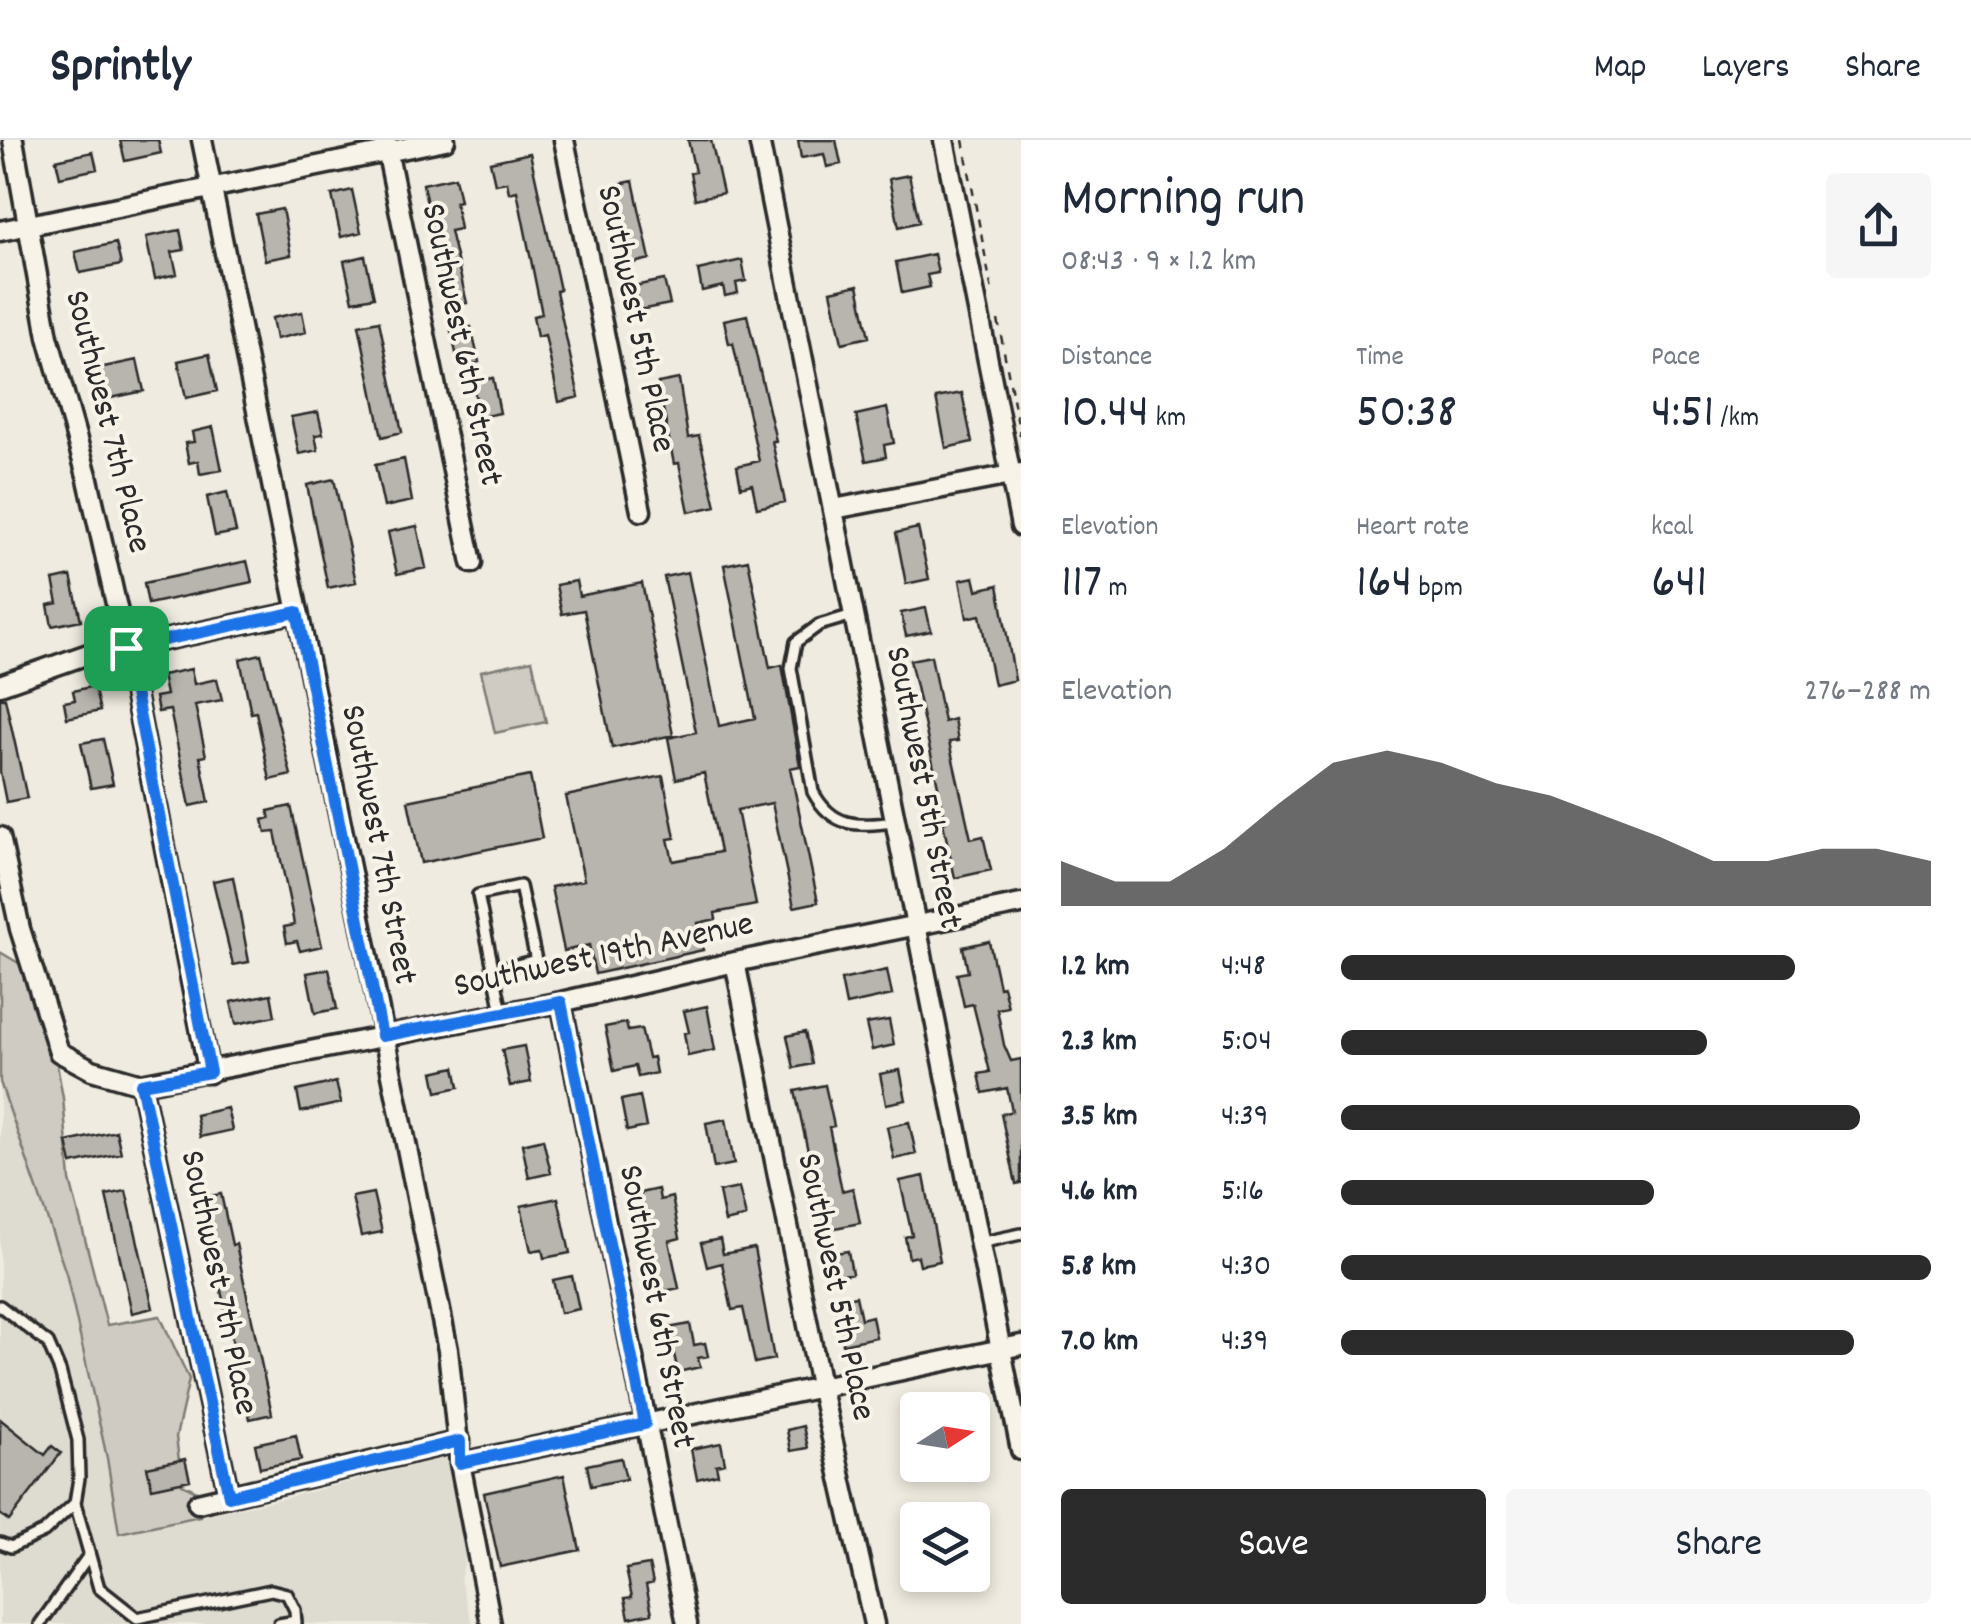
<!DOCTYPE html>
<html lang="en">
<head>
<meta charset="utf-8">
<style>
	:root { --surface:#fff; --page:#f6f6f7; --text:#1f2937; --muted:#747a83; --line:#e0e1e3; --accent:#2b2b2b }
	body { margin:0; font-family:Dekko,sans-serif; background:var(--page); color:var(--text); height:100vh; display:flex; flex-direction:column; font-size:38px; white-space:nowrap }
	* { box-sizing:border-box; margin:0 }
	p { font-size:32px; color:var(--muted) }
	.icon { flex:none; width:55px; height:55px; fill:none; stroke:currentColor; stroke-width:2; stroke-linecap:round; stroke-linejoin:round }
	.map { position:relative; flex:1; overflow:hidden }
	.panel { display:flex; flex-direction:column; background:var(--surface); width:950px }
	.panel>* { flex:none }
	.needle { width:65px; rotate:78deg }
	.fabs { position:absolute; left:900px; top:1252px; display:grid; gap:20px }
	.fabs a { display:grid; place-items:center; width:90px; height:90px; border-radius:10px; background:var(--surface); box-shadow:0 5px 15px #0003; font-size:50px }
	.pin { position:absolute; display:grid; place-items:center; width:85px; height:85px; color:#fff; margin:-42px; border-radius:20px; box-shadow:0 5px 15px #0006 }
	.round { display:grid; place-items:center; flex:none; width:105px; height:105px; border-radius:10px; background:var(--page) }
	.headline { display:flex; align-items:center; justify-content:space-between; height:170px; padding:0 40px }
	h1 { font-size:55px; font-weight:600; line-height:75px }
	.stats { display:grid; grid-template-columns:repeat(3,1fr); gap:15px; height:170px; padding:10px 40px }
	.stats div { display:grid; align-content:center }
	.stats b { font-size:50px; font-weight:600 }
	.stats small { font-size:28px; font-weight:400 }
	.stats p { font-size:28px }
	.chart { height:280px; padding:20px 40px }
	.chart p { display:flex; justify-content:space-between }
	.chart svg { width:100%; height:180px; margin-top:10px; fill:var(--accent); opacity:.7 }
	.cta { display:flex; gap:20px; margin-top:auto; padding:20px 40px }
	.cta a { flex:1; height:115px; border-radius:10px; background:var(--accent); color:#fff; font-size:40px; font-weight:600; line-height:115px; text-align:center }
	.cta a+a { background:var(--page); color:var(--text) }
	ul { padding:0 40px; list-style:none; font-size:32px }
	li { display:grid; grid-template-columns:160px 120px 1fr; align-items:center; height:75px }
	li i { height:25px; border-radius:12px; background:var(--accent) }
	header { display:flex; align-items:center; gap:60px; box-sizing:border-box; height:140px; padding:0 50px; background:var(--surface); border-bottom:2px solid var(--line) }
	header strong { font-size:48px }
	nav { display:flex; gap:55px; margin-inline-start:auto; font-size:35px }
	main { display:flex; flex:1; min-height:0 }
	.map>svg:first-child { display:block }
	.built { fill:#dedbd1 }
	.green { fill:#cfcbc2; stroke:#7d7b76; stroke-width:2.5 }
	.building { fill:#b8b5ae; stroke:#2b2b2b; stroke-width:2.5 }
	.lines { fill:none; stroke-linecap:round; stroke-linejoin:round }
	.lane-casing { stroke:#2b2b2b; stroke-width:16 }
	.street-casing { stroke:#2b2b2b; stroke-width:25 }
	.path { stroke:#2b2b2b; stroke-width:2.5; stroke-dasharray:8 8; stroke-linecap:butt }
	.lane { stroke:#f7f3e8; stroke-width:9 }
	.street { stroke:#f7f3e8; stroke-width:18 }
	.route-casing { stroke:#fff; stroke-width:20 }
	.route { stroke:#1a73e8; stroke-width:12 }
	.labels { text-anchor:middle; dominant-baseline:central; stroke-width:8; stroke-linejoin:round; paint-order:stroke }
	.street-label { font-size:35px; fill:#2b2b2b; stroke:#f7f3e8 }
</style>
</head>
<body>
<header>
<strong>Sprintly</strong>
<nav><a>Map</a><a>Layers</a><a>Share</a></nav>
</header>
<main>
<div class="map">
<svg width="1021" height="1484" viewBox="0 0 1021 1484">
	<rect width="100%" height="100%" fill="#efebe0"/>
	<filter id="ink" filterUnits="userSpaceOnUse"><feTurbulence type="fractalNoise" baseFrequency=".01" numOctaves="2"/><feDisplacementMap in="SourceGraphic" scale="20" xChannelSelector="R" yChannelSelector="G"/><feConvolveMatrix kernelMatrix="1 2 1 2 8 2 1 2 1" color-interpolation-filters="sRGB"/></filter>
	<g filter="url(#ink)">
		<path class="built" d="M0,942L66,1133L107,1318L119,1393L281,1359L452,1316L468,1408L460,1440L473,1484H0Z"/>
		<path class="green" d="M532,520L546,582L495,593L481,531Z
			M0,812L22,825L41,889L56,919L63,958L70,1040L107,1185L160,1176L189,1239L176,1297L182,1344L203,1354L188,1358L192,1372L202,1370L200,1376L119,1393L107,1318L66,1133L0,942Z"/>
		<path class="building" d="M120,0H158L161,13L125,21Z
			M688,0H711L723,53L695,59L690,33L695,32Z
			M798,0H836L841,24L827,27L824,14L801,18Z
			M93,12L97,29L60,37L56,20Z
			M530,13L560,150L556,151L579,257L559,262L545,195L537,197L533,176L542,174L517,51L509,53L507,42L495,44L490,22Z
			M909,35L919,82L899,87L889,39Z
			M455,37L460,61L455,62L460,89L450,91L467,163L447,167L423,44Z
			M633,41L650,119L629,124L614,45Z
			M352,50L361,92L341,97L332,55Z
			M282,69L291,115L265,120L256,74Z
			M180,90L184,110L172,112L177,134L155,139L146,97Z
			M116,103L121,125L80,133L75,112Z
			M934,114L938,133L927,135L930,147L902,153L896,122Z
			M365,116L374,157L353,161L344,121Z
			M742,120L746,141L736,143L738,153L725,156L723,146L702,151L698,130Z
			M664,140L670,164L639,170L634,146Z
			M858,145L869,197L842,203L831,151Z
			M302,172L306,192L276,199L272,178Z
			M747,175L776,301H772L785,362L757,368L752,344L741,347L737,326L759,321L733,203L729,204L724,180Z
			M379,181L402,292L382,297L359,185Z
			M471,187L479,222L459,226L451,191Z
			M209,214L217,251L186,258L178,221Z
			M137,220L144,251L106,259L99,228Z
			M493,238L500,273L480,277L472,242Z
			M679,239L688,298L699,296L716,366L689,372L679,323L674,324L658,243Z
			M962,253L972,302L946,308L936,258Z
			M887,268L894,303L884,305L886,317L866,321L856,275Z
			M318,272L323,294L315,295L318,310L299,314L291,277Z
			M213,287L222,330L200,334L198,321L189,323L185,303L194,302L192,292Z
			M404,319L412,361L384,367L375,325Z
			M334,339L356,442L328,448L307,345Z
			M227,352L236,392L215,396L207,357Z
			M417,386L426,428L397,434L388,392Z
			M918,388L929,439L906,444L896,393Z
			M748,420L770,528L782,525L800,626L790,628L818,762L794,767L772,663L737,670L756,765L715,773L716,779L698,783L703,810L595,834L589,805L564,811L551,747L584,740L566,656L663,636L675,698L668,699L673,721L720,712L704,633L676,639L668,598L696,592L664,437L688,432L719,586L755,578L724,425Z
			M247,421L252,442L148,464L144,443Z
			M71,436L81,480L52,486L48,465L58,463L53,440Z
			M974,437L977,450L998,445L1015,540L994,545L980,475L967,478L960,440Z
			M576,441L579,456L642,443L673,595L612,608L584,470L562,474L556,445Z
			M926,468L931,491L906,496L901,473Z
			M261,514L291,635L270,640L256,572L251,573L240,519Z
			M931,516L944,582L954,579L958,601L949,602L971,699L983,696L991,730L955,738L943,683L946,682L910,520Z
			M191,529L194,544L217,539L222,560L195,565L206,616L200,617L209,662L190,666L170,570L158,572L155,557L166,555L162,535Z
			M94,546L100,571L67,578L64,562L75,560L73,551Z
			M0,558H5L27,658L6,662L0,632Z
			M103,599L113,644L91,648L81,603Z
			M530,636L542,698L421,723L408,661Z
			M291,666L322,806L300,811L297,801L287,803L284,787L294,785L292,773L275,692L266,693L263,680L270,678L268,671Z
			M233,737L249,822L233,825L213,741Z
			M989,801L999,847L1003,846L1008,867L997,869L1004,905L1011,921L1021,919V1043L1016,1044L1001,974L1012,971L1007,948L983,953L979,934L990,932L973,864L964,866L957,834L968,832L963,807Z
			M329,829L337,869L315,873L307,833Z
			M887,830L892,855L846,865L841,840Z
			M271,854L275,876L236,884L231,862Z
			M707,866L715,910L688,916L684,893L689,892L684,871Z
			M889,880L894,905L872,910L866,884Z
			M626,883L628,891L641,889L648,918L653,917L656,933L638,937L635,926L614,931L605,887Z
			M805,892L812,924L794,928L787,896Z
			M524,906L531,942L510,946L502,910Z
			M455,927L459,947L437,952L433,932Z
			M900,930L906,960L886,964L880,934Z
			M336,942L341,963L301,972L297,951Z
			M825,945L834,986L829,987L842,1051L853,1048L860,1083L825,1090L795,951Z
			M640,956L646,987L627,991L621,960Z
			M227,968L232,990L200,997L196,975Z
			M726,979L734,1024L714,1028L706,983Z
			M909,982L916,1014L894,1019L887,987Z
			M116,991L121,1013L72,1024L67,1002Z
			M543,999L551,1033L529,1038L522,1004Z
			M924,1036L940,1121L920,1125L918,1116L909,1118L905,1097L912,1095L900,1041Z
			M739,1048L746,1077L725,1082L719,1052Z
			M658,1049L660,1060L672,1057L680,1098L669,1101L679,1148L660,1152L649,1105L644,1106L638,1076L645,1075L640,1053Z
			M126,1051L153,1168L132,1173L106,1055Z
			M373,1053L382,1092L361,1096L352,1057Z
			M221,1054L232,1105L236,1104L272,1274L250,1279L200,1058Z
			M558,1058L570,1113L544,1118L542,1109L531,1111L521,1066Z
			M720,1099L723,1114L754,1108L774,1219L755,1223L743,1168L732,1170L722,1123L707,1127L701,1103Z
			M848,1111L852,1133L834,1137L829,1114Z
			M572,1136L579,1169L560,1173L553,1140Z
			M856,1156L861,1179L872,1176L876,1197L843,1204L834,1160Z
			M690,1184L694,1205L705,1203L708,1216L698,1218L700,1227L678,1232L668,1188Z
			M0,1279L45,1315L52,1306L61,1313L9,1381L0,1374Z
			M803,1286L808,1308L791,1311L787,1290Z
			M296,1295L301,1320L260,1328L255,1304Z
			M721,1303L725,1323L716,1325L718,1334L697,1339L691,1309Z
			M621,1318L626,1339L591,1346L587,1325Z
			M185,1319L190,1340L152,1348L147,1327Z
			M564,1335L580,1410L500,1427L484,1353Z
			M649,1425L653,1443L646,1445L652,1473L629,1478L625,1458L632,1457L626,1429Z"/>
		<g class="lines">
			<defs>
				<path id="lane" d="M853,475L819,485L796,502L791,528L813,652C833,689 858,686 896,682
					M494,831L536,820L520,746L478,755L502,872
					M979,1103L1021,1094
					M0,1166L48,1203L60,1231L78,1300L79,1338L75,1363L99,1448L137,1478L271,1450L287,1454L295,1470L296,1484
					M0,1403L11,1407L44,1392L75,1363
					M40,1484L89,1415
					M279,1484L296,1481"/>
				<path id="street" d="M13,0L48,197L88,339L126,508L209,933
					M202,0L448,1210L460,1323L491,1484
					M385,0L472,423
					M564,0L641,371
					M759,0L1021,1310
					M944,0L1021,386
					M0,91L445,0
					M834,369L1021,333
					M0,545L108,507L126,508L297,472
					M0,697L20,789L59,912L92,930L141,944L561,862L735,822L1021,764
					M735,822L820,1245L874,1484
					M561,862L687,1484
					M141,944L229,1356
					M460,1323L1021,1205
					M198,1363L460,1301"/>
			</defs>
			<use href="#lane" class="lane-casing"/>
			<use href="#street" class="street-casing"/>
			<path class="path" d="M963,0L992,151
				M998,180L1020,295"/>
			<use href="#lane" class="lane"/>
			<use href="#street" class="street"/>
		</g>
	</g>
	<g class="lines" filter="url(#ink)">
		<defs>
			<path id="route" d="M297,472L382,896L561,862L645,1284L460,1323V1301L229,1356L141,944L210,932L126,508Z"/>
		</defs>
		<use href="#route" class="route-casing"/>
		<use href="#route" class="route"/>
	</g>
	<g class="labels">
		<g class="street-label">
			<text transform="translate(634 179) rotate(78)">Southwest 5th Place</text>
			<text transform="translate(460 205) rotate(78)">Southwest 6th Street</text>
			<text transform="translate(106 282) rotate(76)">Southwest 7th Place</text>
			<text transform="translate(922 648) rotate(79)">Southwest 5th Street</text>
			<text transform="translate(377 705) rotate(79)">Southwest 7th Street</text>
			<text transform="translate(604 817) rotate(-12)">Southwest 19th Avenue</text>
			<text transform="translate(217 1143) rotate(78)">Southwest 7th Place</text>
			<text transform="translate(834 1147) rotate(78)">Southwest 5th Place</text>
			<text transform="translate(655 1167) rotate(79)">Southwest 6th Street</text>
		</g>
	</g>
</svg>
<div class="fabs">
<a><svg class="needle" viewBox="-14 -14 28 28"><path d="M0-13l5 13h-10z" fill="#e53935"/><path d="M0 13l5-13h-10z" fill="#747a83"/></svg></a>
<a><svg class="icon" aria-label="layers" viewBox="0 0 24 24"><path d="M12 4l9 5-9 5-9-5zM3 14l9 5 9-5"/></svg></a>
</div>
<div class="pin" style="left:126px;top:508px;background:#1e9e55"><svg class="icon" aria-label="arrive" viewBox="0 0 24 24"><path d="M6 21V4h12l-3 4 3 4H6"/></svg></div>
</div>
<section class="panel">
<div class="headline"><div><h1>Morning run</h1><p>08:43 · 9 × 1.2 km</p></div><a class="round"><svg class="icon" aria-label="share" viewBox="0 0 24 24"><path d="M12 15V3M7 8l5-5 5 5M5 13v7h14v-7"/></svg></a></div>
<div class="stats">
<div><p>Distance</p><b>10.44<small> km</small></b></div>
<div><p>Time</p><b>50:38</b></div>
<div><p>Pace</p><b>4:51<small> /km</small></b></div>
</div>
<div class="stats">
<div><p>Elevation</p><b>117<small> m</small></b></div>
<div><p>Heart rate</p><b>164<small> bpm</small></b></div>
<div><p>kcal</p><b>641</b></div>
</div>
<div class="chart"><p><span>Elevation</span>276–288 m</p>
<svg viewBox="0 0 160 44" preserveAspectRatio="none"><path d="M0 44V33L10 38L20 38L30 30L40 19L50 9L60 6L70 9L80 14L90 17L100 22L110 27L120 33L130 33L140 30L150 30L160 33V44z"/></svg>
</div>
<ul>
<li><b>1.2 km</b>4:48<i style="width:77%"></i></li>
<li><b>2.3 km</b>5:04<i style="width:62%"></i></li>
<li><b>3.5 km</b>4:39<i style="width:88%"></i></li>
<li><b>4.6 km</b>5:16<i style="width:53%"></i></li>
<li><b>5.8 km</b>4:30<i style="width:100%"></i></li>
<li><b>7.0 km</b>4:39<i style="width:87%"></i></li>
</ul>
<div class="cta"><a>Save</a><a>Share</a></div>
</section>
</main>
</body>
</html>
